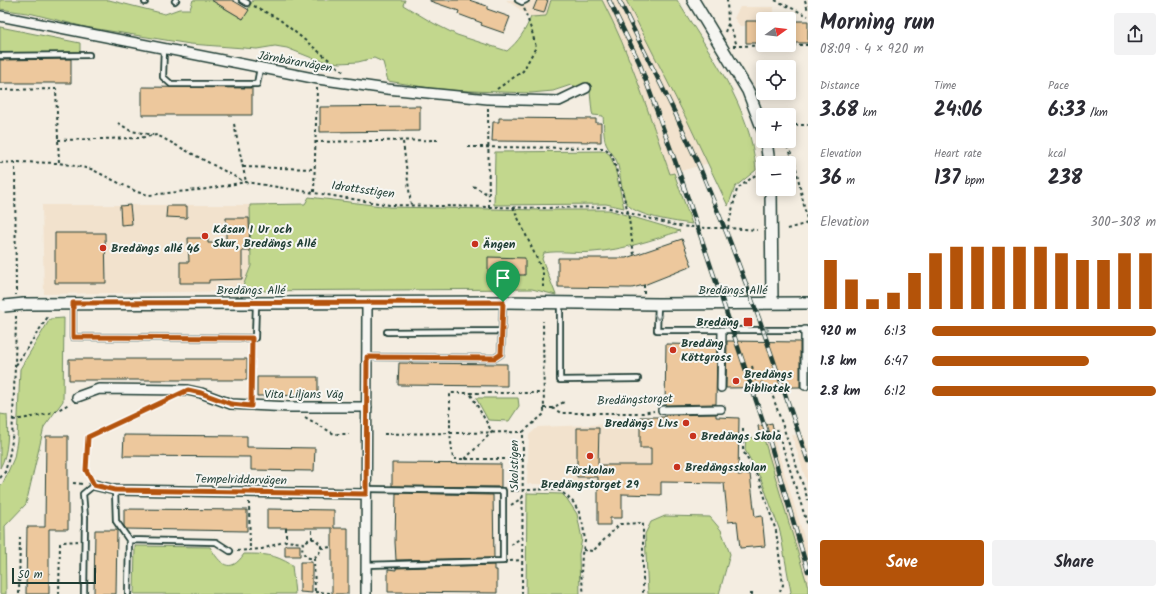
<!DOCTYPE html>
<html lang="en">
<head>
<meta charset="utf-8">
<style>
	:root { --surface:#fff; --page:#f2f2f3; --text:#2b2b33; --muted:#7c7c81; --accent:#b45309 }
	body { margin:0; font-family:Kalam,sans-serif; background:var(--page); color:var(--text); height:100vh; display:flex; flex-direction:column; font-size:15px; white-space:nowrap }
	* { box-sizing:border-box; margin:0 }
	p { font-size:13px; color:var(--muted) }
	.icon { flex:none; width:22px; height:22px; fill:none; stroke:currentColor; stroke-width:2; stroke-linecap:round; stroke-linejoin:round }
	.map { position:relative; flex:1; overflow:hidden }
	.details { display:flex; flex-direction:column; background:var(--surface); width:360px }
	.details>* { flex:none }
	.needle { width:26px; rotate:75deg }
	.controls { position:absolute; left:756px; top:12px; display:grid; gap:8px }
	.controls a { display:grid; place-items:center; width:40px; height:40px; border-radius:4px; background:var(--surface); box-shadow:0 2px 10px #0003; font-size:20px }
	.scale { position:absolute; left:12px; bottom:10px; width:84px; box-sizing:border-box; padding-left:4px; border:2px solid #1f3d34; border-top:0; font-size:11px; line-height:14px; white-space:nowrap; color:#1f3d34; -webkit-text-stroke:3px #f6f6f2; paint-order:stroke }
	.pin { position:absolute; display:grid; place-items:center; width:34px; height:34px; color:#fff; margin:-41px -17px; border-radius:50% 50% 50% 0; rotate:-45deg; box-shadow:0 0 4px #0007 }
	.pin .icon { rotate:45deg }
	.round { display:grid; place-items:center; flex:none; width:42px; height:42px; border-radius:4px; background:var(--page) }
	.summary { display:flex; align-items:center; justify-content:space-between; height:68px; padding:0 12px }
	h1 { font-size:22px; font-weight:700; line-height:30px }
	.figures { display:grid; grid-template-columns:repeat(3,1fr); gap:6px; height:68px; padding:4px 12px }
	.figures div { display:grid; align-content:center }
	.figures b { font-size:20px; font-weight:700 }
	.figures small { font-size:11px; font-weight:400 }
	.figures p { font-size:11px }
	.chart { height:112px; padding:8px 12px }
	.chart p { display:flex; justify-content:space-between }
	.chart svg { width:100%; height:72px; margin-top:4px; stroke:var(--accent); stroke-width:6 }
	.primary-button { display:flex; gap:8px; margin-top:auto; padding:8px 12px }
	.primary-button a { flex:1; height:46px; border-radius:4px; background:var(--accent); color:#fff; font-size:16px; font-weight:700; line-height:46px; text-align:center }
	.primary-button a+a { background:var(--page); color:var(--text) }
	ul { padding:0 12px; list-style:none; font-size:13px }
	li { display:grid; grid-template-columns:64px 48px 1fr; align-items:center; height:30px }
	li i { height:10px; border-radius:5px; background:var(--accent) }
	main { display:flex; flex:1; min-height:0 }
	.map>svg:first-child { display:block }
	.built { fill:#f2e2cd }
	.green { fill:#c2d78d; stroke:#708a60 }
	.building { fill:#edc89d; stroke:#1f3d34 }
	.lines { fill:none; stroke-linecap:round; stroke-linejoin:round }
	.service-casing { stroke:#1f3d34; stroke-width:8 }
	.pedestrian-casing { stroke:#1f3d34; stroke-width:10 }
	.minor-casing { stroke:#1f3d34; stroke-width:12 }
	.tertiary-casing { stroke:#1f3d34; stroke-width:14 }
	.path { stroke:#1f3d34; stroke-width:2; stroke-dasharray:3 3; stroke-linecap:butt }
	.service { stroke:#f6f6f2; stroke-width:4.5 }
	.pedestrian { stroke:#f6f6f2; stroke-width:7 }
	.minor { stroke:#f6f6f2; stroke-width:9 }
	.tertiary { stroke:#f6f6f2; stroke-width:11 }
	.rail-casing { stroke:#1f3d34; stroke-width:4.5 }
	.rail { stroke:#f6f6f2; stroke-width:3; stroke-dasharray:9; stroke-linecap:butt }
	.tertiary-bridge-casing { stroke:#1f3d34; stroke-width:14; stroke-linecap:butt }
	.tertiary-bridge { stroke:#f6f6f2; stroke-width:11 }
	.oneway { stroke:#8a9a93 }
	.route-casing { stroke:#fff; stroke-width:8 }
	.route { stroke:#b45309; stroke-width:5 }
	.poi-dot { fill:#c8321e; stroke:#f6f6f2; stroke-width:1.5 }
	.labels { text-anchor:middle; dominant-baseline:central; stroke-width:4; stroke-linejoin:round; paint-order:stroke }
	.street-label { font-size:12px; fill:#1f3d34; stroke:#f6f6f2 }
	.poi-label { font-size:12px; font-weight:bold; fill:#1f3d34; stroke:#f6f6f2; text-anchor:start }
</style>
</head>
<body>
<main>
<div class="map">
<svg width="808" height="594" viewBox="0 0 808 594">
	<rect width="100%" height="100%" fill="#f4ede1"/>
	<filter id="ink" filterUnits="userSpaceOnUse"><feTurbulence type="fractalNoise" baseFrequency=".025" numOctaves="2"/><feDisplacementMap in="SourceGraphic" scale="8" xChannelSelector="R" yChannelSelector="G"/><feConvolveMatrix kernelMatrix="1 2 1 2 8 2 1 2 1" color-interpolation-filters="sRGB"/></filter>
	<g filter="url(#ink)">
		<path class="built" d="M506,0H551L546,16L531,17Z
			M602,0H626L709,163L670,174L630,62L615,26Z
			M740,7H774V19H763V21L746,26H740L734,18Z
			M42,205H250L251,266L241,291L44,294Z
			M640,423V448H651V465H602V477H598V485L527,484L529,435L538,427Z
			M771,429L808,550V587L761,430Z
			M792,435L804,436L808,448V486Z"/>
		<path class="green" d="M0,0H109L165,14L179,9H190L193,0H211L243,19L253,0H405L403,5L433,23L457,35L507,51C519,41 525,31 531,17L546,16L551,0H602C631,55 649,115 670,174L674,173L692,224C677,222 632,216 626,202C621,190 621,175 617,162C615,155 608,150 606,144C603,136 604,125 603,116L593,115L592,112L589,82L582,88L571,85L553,91L531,93L441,90L388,81L383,62L374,58L358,62L340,63L317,60L287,48L275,46L257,49L190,44L85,27L33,14L0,9Z
			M626,0H677C709,53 751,106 756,170L735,187L728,206L689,124Z
			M0,27L80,43V55L0,54Z
			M605,151L610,155L615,168L624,208L606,204L494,205L495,152Z
			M309,197L389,207L540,210H609L680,231C652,240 623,250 593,252C576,254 560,250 544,253L542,259L556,295L532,289L241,291L251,266L250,205L305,204Z
			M64,318L63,401L44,427L26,504L5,526L6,594H0V486L3,483L14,458L17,440L20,369L50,319Z
			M476,398H518L519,406L509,421L488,420Z
			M0,414L7,415C8,432 9,452 0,468Z
			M746,437L764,439L808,587V594H789L791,592L780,531L761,479L745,450Z
			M527,493L562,494L567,499L577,514L582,539L579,554L580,594H526Z
			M665,516L710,517L721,530L730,554L719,594H648L645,534L651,522Z
			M135,546L210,547C220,564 230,575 244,554C265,554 274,554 292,565L295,594H134Z"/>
		<path class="building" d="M211,0H232L249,10L243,19Z
			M430,0H469L487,6V9L510,17L504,33L481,25L482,23L458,14L459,11L430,1Z
			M537,0H548L544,13L533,10Z
			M746,21H763V43H746Z
			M789,21H808V43H789Z
			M71,59V83H0V60Z
			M142,87L252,88V115H142Z
			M420,106V131L320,132V107Z
			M499,118L596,119V123H601V142L492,141L493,122H499Z
			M130,205L132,224L121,225L120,206Z
			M167,206H187V218L166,217Z
			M226,218H249L250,251H242V279L209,280V283H180V262H189L188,238H208V243H226Z
			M55,233H105L106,283H55Z
			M682,239L692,266L644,285L632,288L558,287V258H626Z
			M488,257L525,258V275H488Z
			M727,341L800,342V387L726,388Z
			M666,344L717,345L716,404L665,405Z
			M69,359H247V380H69Z
			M399,363L507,364V386L398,385Z
			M257,377H318V395L257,396Z
			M716,414V417L739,418L738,475L750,474L755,517L762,516L765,546L740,548L737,521L728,522L724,483L661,482V495L622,494V518H610V525H598V477H577V428H599L598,465H651V448H640V417H665V415Z
			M772,423L774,433L760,437L758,426Z
			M124,435L247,436V447L315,448L314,471L251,470V457L123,456Z
			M46,436H68V529H49V594H26L27,527H45Z
			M392,463L501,464V487L392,486Z
			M396,493L493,495L494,558L396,560L395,542Z
			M124,509L247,510V531L126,529L124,526Z
			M267,509L334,510V528H348V594H332V528H267Z
			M95,530H117L116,594H94Z
			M285,545H300V556H285Z
			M300,562H312V593L300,592Z
			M494,565V570H497V593L388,592V569L396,570V568Z"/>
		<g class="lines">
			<defs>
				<path id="service" d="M242,0L247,3
					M518,0L522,2L526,0
					M175,1L176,0
					M145,2V0
					M164,48L163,77L171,84H257L260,68
					M0,56L89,55
					M560,304V380L638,379
					M658,304L657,330H807
					M73,305V337L255,338L256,304
					M387,332L502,331
					M367,357L495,358L501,354L503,303
					M115,490L116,521L129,540L216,542L230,551
					M366,565L503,561V491L367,489
					M84,594L85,517L83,494L94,485
					M128,594L129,540"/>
				<path id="pedestrian" d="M805,386V330
					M721,388L722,331
					M662,410L721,409"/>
				<path id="minor" d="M0,16L318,79L387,89L488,99L559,101L586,88
					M77,397L99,389L187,390L201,393L231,404L290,407H367
					M94,485L115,490L366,494
					M366,594L367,303"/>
				<path id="tertiary" d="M693,0L748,91L763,130
					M766,141L769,163
					M771,189L772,303
					M24,304L503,302L658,304L808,303"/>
			</defs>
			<use href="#service" class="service-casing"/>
			<use href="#pedestrian" class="pedestrian-casing"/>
			<use href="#minor" class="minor-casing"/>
			<use href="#tertiary" class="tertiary-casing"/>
			<path class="path" d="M775,0L808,16
				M805,0L808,11
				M254,6L279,19L345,73
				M728,24L732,31L737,46
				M725,32L728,24L727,0
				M733,46L808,45
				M497,89L523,71L536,47L532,32L524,8
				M0,90L56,89L59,163
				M488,108L489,207
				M118,123L131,131L153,135
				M234,124L246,182
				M789,125H808
				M58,140L139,138L157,135L245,182
				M315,142L438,140
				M403,142L411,205
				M776,143L779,142L787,147L794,159L808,224
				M468,147L604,148L610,152L613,158L628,212L634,255
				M15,162L16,295
				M0,163L15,162L59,163L91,169L137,192L149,195L207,189L246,182L390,205L543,208L606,207L678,226L707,228H728L757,230
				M243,167L315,169
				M473,186L489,195
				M314,192L317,88
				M513,207L543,272V287
				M728,228L737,189L762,170
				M787,229L808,223
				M644,285V294
				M16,365L49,315
				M752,366L757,385L762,384L761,381
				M771,391L808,500
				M252,395V345
				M544,408H552L564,402
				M552,408L561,413H643L654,411
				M305,417L334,434H349
				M13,420C33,417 53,415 70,403
				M743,429V451L759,479L776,531L783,585L779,594
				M777,429L808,526
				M384,434L523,432
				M465,459L492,432L470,393
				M523,459H453L450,433V393H544
				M90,477L86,470L88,437L167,400
				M0,478L5,472L9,457L12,441L15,366L16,316
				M73,483L83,484
				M510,491L549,489L561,491L573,502L579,512L583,525L585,541L582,554L581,574L584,594
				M249,502L250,550
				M511,505L522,498
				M286,528V541
				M312,539V528
				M511,545L522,537
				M321,548L332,547
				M583,550L593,551L620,524L643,523V594
				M237,551L262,549L286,541L303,543C301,550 303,555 309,558C317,558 321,553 321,545L315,539H310L303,543
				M314,558L315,594
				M510,561L522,560
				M315,592L332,593
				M19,594L20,535
				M59,594L60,544L64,542L78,541
				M522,594L523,432L544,414L543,321
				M750,594H754"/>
			<use href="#service" class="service"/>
			<use href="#pedestrian" class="pedestrian"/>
			<use href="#minor" class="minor"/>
			<use href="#tertiary" class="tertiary"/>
			<defs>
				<path id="rail" d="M609,0L639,62L679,172L768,436L808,571
					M619,0L675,113L700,168L729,239L760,321L808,461"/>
			</defs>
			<use href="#rail" class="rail-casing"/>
			<use href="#rail" class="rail"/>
			<defs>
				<path id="tertiary-bridge" d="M4,306L24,304"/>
			</defs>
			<use href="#tertiary-bridge" class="tertiary-bridge-casing"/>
			<use href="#tertiary-bridge" class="tertiary-bridge"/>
		</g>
		<defs><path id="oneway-chevron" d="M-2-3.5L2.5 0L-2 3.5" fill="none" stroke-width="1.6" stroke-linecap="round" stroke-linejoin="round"/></defs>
		<g class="oneway">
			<use href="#oneway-chevron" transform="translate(658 317) rotate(93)"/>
			<use href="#oneway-chevron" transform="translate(766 330) rotate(-1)"/>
		</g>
	</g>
	<g class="lines" filter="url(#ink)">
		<defs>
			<path id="route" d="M503,302L501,354L495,358L367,357L366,494L115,490L94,485L86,470L88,437L188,390L201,393L231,404L251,406L252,338L73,337V303Z"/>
		</defs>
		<use href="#route" class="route-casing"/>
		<use href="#route" class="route"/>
	</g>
	<g class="poi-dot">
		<circle cx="205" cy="236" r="4"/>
		<circle cx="475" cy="244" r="4"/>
		<circle cx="103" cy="248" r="4"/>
		<rect x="743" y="317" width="10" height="10" rx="2"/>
		<circle cx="673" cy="350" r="4"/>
		<circle cx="736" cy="381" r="4"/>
		<circle cx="686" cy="423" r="4"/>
		<circle cx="693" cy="436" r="4"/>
		<circle cx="590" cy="456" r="4"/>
		<circle cx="677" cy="467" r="4"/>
	</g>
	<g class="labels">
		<g class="street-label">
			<text transform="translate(295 62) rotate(10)">Järnbärarvägen</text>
			<text transform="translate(363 190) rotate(8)">Idrottsstigen</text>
			<text x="251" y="290">Bredängs Allé</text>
			<text x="733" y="290">Bredängs Allé</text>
			<text x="304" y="394">Vita Liljans Väg</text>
			<text transform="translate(635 400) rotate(-2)">Bredängstorget</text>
			<text transform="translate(514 465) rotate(-90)">Skolstigen</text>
			<text transform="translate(241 480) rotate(1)">Tempelriddarvägen</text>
		</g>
		<g class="poi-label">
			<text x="213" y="229">Kåsan I Ur och<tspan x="213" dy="14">Skur, Bredängs Allé</tspan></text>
			<text x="483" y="244">Ängen</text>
			<text x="111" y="248">Bredängs allé 46</text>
			<text x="739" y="322" text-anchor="end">Bredäng</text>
			<text x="681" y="343">Bredäng<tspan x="681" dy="14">Köttgross</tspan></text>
			<text x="744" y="374">Bredängs<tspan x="744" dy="14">bibliotek</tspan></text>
			<text x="678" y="423" text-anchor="end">Bredängs Livs</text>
			<text x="701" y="436">Bredängs Skola</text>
			<text x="685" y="467">Bredängsskolan</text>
			<text x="590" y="470" text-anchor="middle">Förskolan<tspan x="590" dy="14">Bredängstorget 29</tspan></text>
		</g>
	</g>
</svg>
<div class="controls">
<a><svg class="needle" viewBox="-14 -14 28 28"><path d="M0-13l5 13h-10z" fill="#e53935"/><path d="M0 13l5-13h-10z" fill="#7c7c81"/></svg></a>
<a><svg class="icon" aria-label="locate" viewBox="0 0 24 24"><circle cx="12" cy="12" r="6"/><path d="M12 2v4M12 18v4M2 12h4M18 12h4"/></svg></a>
<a>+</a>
<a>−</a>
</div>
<div class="scale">50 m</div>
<div class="pin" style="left:503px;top:302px;background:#1e9e55"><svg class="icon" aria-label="arrive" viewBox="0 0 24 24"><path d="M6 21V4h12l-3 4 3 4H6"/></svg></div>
</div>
<section class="details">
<div class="summary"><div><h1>Morning run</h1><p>08:09 · 4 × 920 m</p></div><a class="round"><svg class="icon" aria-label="share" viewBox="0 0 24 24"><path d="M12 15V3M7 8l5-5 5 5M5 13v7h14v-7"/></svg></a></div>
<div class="figures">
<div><p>Distance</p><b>3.68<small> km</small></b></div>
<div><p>Time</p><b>24:06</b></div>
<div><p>Pace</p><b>6:33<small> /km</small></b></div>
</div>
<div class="figures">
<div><p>Elevation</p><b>36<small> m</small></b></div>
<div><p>Heart rate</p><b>137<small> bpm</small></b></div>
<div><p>kcal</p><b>238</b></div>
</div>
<div class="chart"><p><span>Elevation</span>300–308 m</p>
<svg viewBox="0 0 160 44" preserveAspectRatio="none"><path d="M5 44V14M15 44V26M25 44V38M35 44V34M45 44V22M55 44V10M65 44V6M75 44V6M85 44V6M95 44V6M105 44V6M115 44V10M125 44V14M135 44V14M145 44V10M155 44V10"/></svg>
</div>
<ul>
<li><b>920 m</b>6:13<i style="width:100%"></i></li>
<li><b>1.8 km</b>6:47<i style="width:70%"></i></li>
<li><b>2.8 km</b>6:12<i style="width:100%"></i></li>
</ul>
<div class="primary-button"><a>Save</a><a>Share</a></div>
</section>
</main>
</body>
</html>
